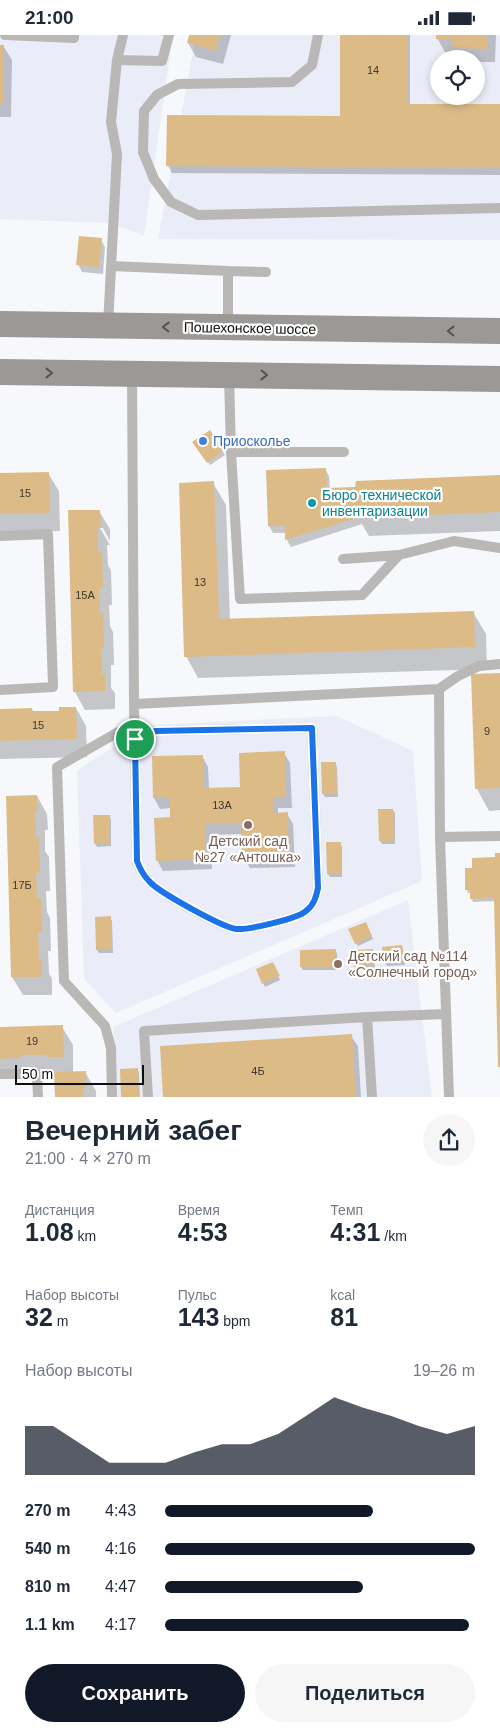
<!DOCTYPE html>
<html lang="ru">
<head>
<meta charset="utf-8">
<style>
	:root { --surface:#fff; --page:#f6f6f7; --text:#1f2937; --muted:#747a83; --accent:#111827 }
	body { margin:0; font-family:Arial,sans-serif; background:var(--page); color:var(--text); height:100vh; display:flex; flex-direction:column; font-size:19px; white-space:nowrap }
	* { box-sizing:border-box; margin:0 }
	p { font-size:16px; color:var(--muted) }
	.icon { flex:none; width:28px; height:28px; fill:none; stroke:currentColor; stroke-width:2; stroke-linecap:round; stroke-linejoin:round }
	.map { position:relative; height:1062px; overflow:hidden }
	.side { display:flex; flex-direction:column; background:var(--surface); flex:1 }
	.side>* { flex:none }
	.buttons { position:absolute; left:430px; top:15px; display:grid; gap:10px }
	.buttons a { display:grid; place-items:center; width:55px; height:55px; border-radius:50%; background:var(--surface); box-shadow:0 2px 8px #0003; font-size:25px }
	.scale { position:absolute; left:15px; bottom:12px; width:129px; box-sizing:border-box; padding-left:5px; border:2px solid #0c0d0e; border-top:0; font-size:14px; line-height:18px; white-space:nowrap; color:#0c0d0e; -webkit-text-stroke:4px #fff; paint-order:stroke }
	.pin { position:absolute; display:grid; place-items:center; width:42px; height:42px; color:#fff; margin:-21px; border:2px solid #fff; border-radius:50%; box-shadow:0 1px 5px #0007 }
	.round { display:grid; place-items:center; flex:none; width:52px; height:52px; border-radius:26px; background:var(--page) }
	.head { display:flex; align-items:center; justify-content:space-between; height:85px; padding:0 25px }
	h1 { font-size:28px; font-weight:800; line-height:38px }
	.stats { display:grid; grid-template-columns:repeat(3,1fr); gap:8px; height:85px; padding:5px 25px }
	.stats div { display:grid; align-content:center }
	.stats b { font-size:25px; font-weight:800 }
	.stats small { font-size:14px; font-weight:400 }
	.stats p { font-size:14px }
	.chart { height:140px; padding:10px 25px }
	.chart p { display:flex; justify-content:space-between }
	.chart svg { width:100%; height:90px; margin-top:5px; fill:var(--accent); opacity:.7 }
	.primary-button { display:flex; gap:10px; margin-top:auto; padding:10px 25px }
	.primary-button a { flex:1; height:58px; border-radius:30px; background:var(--accent); color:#fff; font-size:20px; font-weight:800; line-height:58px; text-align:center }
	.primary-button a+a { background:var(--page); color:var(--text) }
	ul { padding:0 25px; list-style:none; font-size:16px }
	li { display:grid; grid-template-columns:80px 60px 1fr; align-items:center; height:38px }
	li i { height:12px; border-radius:6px; background:var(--accent) }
	.status { display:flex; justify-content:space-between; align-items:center; height:35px; padding:0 25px; background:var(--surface); direction:ltr }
	.status svg { height:14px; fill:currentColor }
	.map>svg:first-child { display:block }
	.built { fill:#eaedf8; fill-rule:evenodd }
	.shadow { fill:#0003 }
	.building { fill:#ddbb86 }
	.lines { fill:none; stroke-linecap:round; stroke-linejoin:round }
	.lane { stroke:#b9b8b6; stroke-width:10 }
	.secondary { stroke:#9b9896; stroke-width:26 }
	.oneway { stroke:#545252 }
	.route-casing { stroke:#fff; stroke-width:10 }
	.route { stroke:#1a73e8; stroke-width:6 }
	.shop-dot { fill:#3f7fe0; stroke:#fff; stroke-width:2 }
	.culture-dot { fill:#0f9aa8; stroke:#fff; stroke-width:2 }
	.education-dot { fill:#8d6e63; stroke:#fff; stroke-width:2 }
	.labels { text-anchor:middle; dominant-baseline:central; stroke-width:4.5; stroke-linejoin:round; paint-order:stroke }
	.number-label { font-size:11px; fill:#40382c }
	.street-label { font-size:14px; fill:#0c0d0e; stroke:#fff }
	.shop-label { font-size:14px; fill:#366cbe; stroke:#fff; text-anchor:start }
	.culture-label { font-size:14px; fill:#0d838f; stroke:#fff; text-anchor:start }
	.education-label { font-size:14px; fill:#785e54; stroke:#fff }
</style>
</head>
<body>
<div class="status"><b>21:00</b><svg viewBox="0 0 49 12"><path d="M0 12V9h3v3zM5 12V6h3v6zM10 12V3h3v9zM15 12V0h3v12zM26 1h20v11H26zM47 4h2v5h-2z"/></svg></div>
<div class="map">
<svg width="500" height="1062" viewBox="0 0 500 1062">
	<rect width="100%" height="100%" fill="#f7f8fc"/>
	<path class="built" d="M0,0H173L144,201L110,188L0,184Z
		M196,0H500V205L158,204ZM439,24H476V61H439Z
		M337,681L413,716L422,846L116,978L84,944L77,735L149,690Z
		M408,865L432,1062H117L113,992Z"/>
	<path class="shadow" d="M190,0H231L223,29L196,22L188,8Z
		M341,0H410V70L500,71V140L172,138L168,131V82H341Z
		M437,0H496L495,27H476V24H460L456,17H445L437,3Z
		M0,11L4,12L12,25L11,82H0Z
		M101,205L105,212L103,239L82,237L78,229Z
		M209,397L225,420L210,430L194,407Z
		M325,434L329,441L330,455L500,442V496L369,501L362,489L291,512L287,505L286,498H273L269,491Z
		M48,438L59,456L60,496L0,498V439Z
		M213,448L226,470L230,585L473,577L486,599L487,634L198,643L186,621Z
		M99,476L110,494V506L103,493H100L110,510H107L108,530L111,536L112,570H109L110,591L113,597L114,630H111V653L115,658V674L85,675L75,657Z
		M500,639V775L489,776L477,754L472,640Z
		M76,673L86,691L87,722L0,724V675L32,674L34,678L60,677Z
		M284,718L290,728L292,773H278V779H287L293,789L295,832L250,833L244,823L243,799L211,800L212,834L163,836L157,825L172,784L171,773L160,774L154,763L153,722L202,721L208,732L209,754L241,753Z
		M335,728L337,732L338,762H325L323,759V729Z
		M37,761L47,779L48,795H45V816L49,822L50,856H46L47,877L50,883L51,916H48L49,938L52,944V960H23L12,942Z
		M393,775L395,778V809H382L380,806Z
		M109,781L111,784V811L97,812L95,808Z
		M340,808L342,812V842H330L328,839Z
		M500,819V1042L496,866L473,867L471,858H468L467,855L474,834L496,823Z
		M110,883L112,886L113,918H99L97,915Z
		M367,891L373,904L358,911L356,908Z
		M402,911L403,915L405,930L387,931L385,928L384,913Z
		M372,915L374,918L375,933L357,935L356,931Z
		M336,916L337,919L338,935H303L301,932Z
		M274,931L280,945L265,952L258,935Z
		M62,992L73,1010V1038L85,1037L96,1056V1062H56L55,1038H31L0,1042V993Z
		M351,1001L358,1011L361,1062H164Z
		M137,1034L139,1038L140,1062H122Z"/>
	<path class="building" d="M189,0H220L216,16L187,8Z
		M340,0H407V69H500V133L166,131L167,80L340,81Z
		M436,0H488V14L452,13L453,4H436Z
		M0,10H4L3,68H0Z
		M79,201L102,203L99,232L76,230Z
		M210,395L224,416L207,428L192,407Z
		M326,433L327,453L355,452L356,446L500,440V477L357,483L285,505V491H268L266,435Z
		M49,437L50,478L0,479V438Z
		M214,446L219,584L474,576L475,612L184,622L179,448Z
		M68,475H100L101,492H98V517H102L103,552H99L100,578H103L104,612H101L102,639H105V656L73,657Z
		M500,638V753L475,754L471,639Z
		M59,672H76L77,704L0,706V674L32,673V676H59Z
		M285,716L286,762L273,763V778L288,777L289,822L242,823L241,788L205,789L206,824L156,826L154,783L170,782V763H153L152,721L203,720L204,753L240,752L239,718Z
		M321,727H336L337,759H322Z
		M37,760L38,777H35L36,802H39L40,838H36L37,863H41L42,897L38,898L39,924H42V942H11L6,761Z
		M378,774H393L394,806H379Z
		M93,780H110V808L94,809Z
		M326,807H341V839H327Z
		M495,818H500V1032H498L494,863L470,864V855H465V833H472V823L495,822Z
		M111,881L112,915H96L95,882Z
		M366,887L372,901L355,909L348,894Z
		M402,910L404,926L384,928L382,912Z
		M336,914V932H300V915Z
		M373,914L374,930L354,932L353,915Z
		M273,927L280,941L262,949L256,934Z
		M63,990L64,1022H47L46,1020H21V1023L0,1024V992Z
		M352,999L356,1062H163L160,1011Z
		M138,1033L139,1062H121L120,1034Z
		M86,1036V1053H83V1062H55L54,1037Z"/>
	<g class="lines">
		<path class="lane" d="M5,0L74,3V0
			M318,0L312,30L292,47L178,49L157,60L144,76L143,117L154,144L171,167L198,180L500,173
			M117,25L123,0
			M111,231L228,236V292
			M228,236L266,237
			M108,290L117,119L111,87L117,25L162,26L169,0
			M132,339L134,669L439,654L440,802L449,1062
			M229,340L231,417L240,564L362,560L399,520L454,506L500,513
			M231,417H344
			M0,501L48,499L53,652L0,655
			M343,524L399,520
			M439,654L458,641L479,631L500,629
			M134,669L137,827C140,834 143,840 149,846C158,857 222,893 236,894C248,895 297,884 306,876C314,870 316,862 318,853L312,693L156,696L144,698L135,704
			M440,802L500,801
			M367,982L446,979
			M0,1039H37L38,1062
			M112,1062L111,1013L105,991L64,946L57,732L134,688
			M148,1062L144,996L367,982L372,1062"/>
		<path class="secondary" d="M0,289L500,296
			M0,337L500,344"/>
	</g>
	<defs><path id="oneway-chevron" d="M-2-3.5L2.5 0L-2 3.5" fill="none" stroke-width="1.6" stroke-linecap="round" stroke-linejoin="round" transform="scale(1.25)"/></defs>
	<g class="oneway">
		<use href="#oneway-chevron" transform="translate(166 292) rotate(-179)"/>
		<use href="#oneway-chevron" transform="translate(451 296) rotate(-179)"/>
		<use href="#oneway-chevron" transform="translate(49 338)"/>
		<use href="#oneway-chevron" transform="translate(264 340) rotate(1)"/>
	</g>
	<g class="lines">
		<defs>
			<path id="route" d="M312,693L318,853C316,862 314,870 306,876C297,884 248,895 236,894C222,892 158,857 149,846C143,840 140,834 137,826L135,704L144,698L156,696Z"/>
		</defs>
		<use href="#route" class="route-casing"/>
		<use href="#route" class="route"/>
	</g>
	<circle class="shop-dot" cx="203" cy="406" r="5"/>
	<circle class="culture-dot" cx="312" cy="468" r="5"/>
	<g class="education-dot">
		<circle cx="248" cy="790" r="5"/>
		<circle cx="338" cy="929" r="5"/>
	</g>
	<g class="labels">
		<g class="number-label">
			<text x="373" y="35">14</text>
			<text x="25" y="458">15</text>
			<text x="200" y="547">13</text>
			<text x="85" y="560">15А</text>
			<text x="38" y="690">15</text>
			<text x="487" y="696">9</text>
			<text x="222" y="770">13А</text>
			<text x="22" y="850">17Б</text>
			<text x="32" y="1006">19</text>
			<text x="258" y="1036">4Б</text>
		</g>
		<g class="street-label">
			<text transform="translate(250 293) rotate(1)">Пошехонское шоссе</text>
		</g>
		<g class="shop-label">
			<text x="213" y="406">Приосколье</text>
		</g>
		<g class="culture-label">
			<text x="322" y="460">Бюро технической<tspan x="322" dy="16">инвентаризации</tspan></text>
		</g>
		<g class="education-label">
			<text x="248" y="806">Детский сад<tspan x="248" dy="16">№27 «Антошка»</tspan></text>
			<text x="348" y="921" text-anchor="start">Детский сад №114<tspan x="348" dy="16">«Солнечный город»</tspan></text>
		</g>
	</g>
</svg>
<div class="buttons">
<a><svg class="icon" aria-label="locate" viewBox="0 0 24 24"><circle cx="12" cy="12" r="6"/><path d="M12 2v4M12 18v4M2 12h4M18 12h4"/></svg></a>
</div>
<div class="scale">50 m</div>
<div class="pin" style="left:135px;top:704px;background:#1e9e55"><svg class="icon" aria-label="arrive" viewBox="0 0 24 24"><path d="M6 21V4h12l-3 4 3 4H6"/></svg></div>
</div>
<section class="side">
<div class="head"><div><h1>Вечерний забег</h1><p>21:00 · 4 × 270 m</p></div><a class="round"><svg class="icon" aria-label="share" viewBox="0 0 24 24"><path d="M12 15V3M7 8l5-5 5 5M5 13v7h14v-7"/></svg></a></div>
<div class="stats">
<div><p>Дистанция</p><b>1.08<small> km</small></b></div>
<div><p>Время</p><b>4:53</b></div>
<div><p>Темп</p><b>4:31<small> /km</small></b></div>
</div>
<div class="stats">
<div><p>Набор высоты</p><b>32<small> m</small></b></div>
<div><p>Пульс</p><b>143<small> bpm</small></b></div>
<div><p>kcal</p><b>81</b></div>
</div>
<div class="chart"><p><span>Набор высоты</span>19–26 m</p>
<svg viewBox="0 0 160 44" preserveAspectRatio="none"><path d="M0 44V20L10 20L20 29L30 38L40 38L50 38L60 33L70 29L80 29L90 24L100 15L110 6L120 11L130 15L140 20L150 24L160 20V44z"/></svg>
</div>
<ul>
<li><b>270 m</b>4:43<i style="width:67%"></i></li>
<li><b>540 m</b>4:16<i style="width:100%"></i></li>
<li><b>810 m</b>4:47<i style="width:64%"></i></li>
<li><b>1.1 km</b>4:17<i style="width:98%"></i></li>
</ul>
<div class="primary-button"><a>Сохранить</a><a>Поделиться</a></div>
</section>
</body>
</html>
